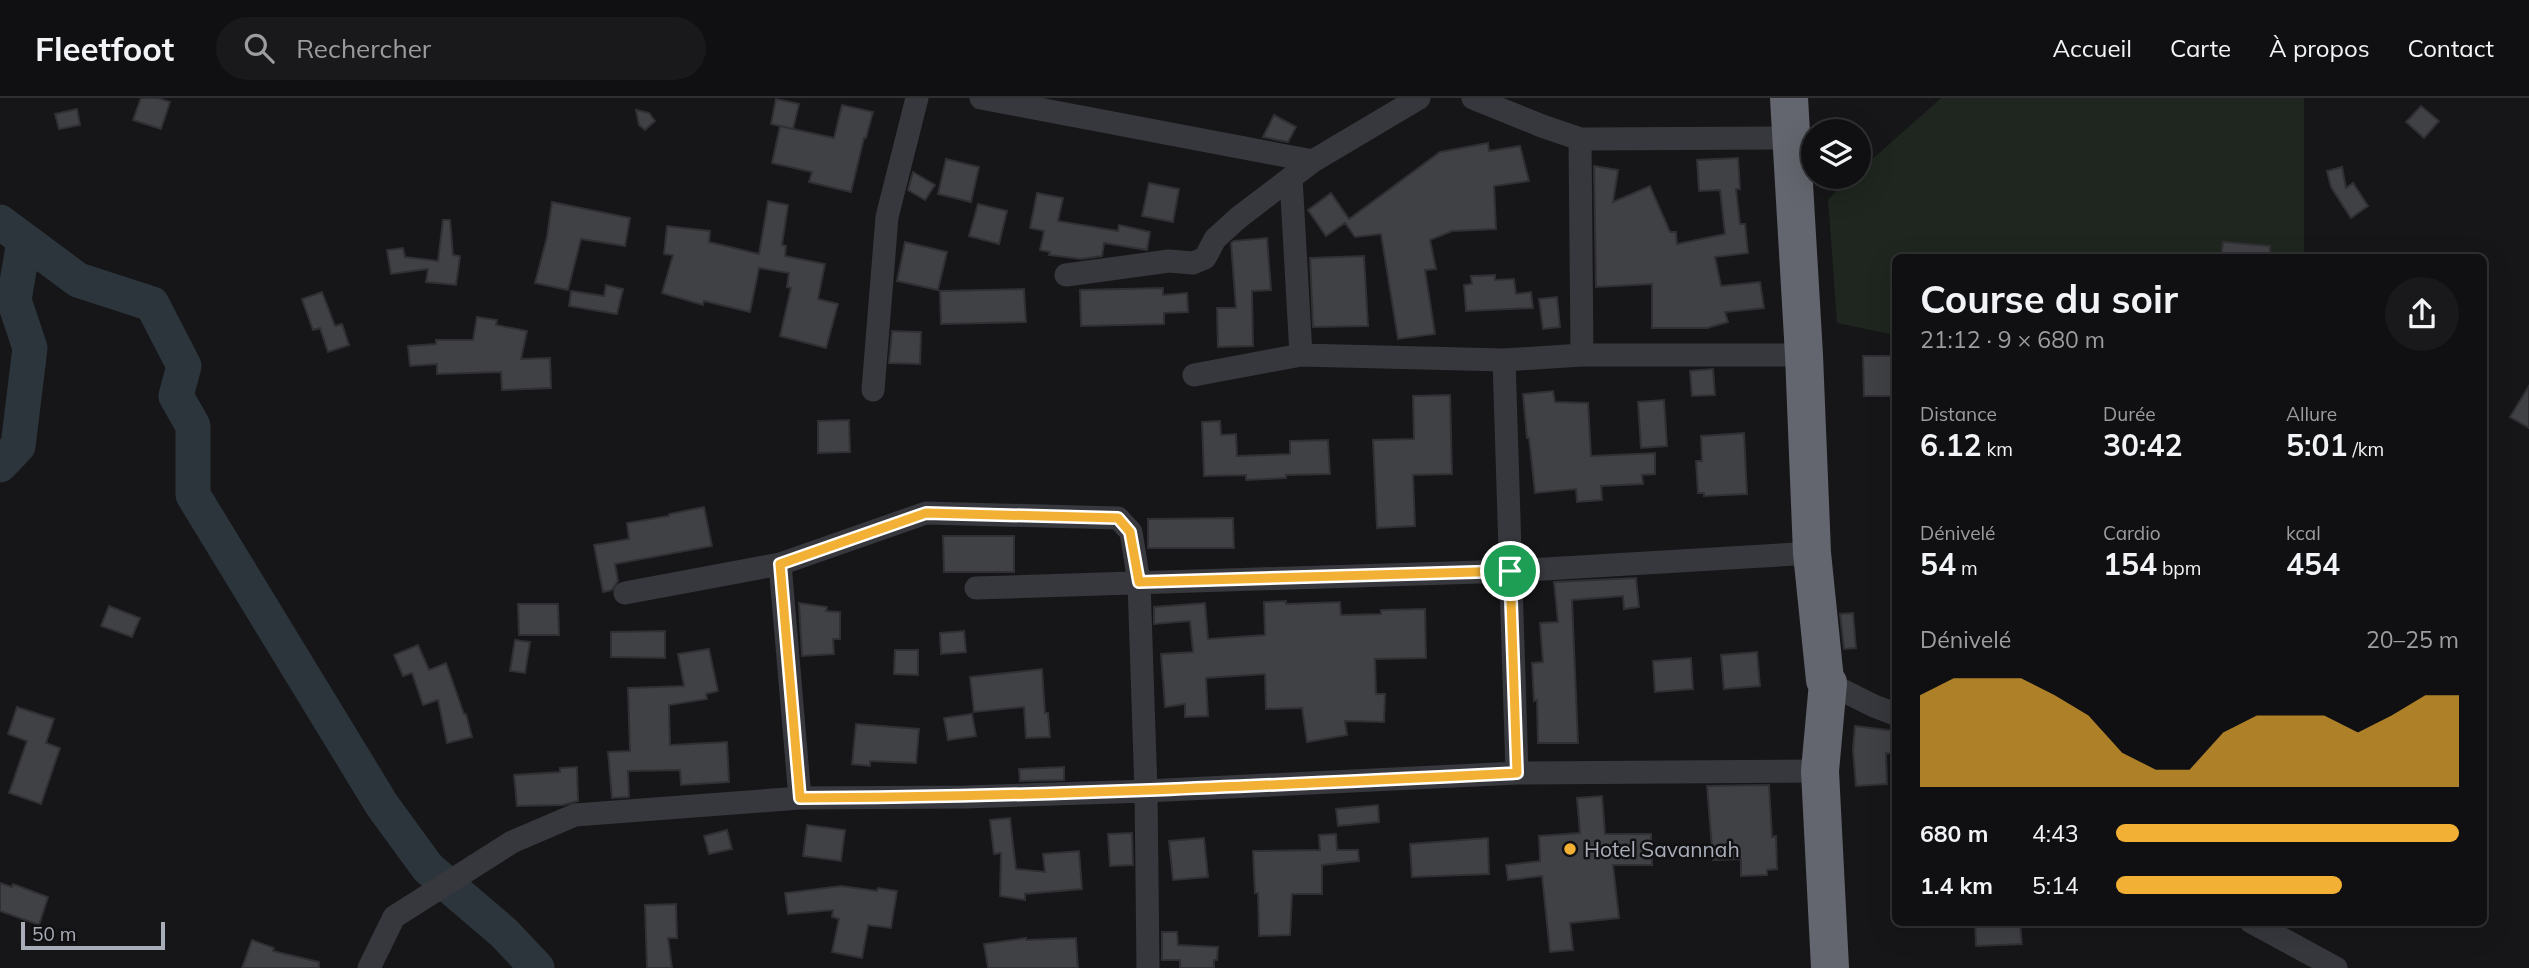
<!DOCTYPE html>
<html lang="fr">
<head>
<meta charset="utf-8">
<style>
	:root { --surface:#101012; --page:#19191b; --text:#f1f3f6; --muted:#9c9d9f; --line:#303032; --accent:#f2b134 }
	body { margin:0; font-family:Mulish,sans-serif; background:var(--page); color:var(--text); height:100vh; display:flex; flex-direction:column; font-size:26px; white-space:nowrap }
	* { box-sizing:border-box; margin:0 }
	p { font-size:23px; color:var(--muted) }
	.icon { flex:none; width:38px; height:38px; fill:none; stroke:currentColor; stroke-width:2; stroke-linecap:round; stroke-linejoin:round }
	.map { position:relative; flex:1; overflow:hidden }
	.side { position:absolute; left:1892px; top:156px; width:595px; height:672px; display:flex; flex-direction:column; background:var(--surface); border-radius:10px; box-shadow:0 7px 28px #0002,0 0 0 2px var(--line) }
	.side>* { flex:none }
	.buttons { position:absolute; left:1801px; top:21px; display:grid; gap:14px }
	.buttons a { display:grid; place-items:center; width:70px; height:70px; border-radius:50%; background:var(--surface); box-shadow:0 7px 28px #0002,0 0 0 2px var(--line); font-size:35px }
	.scale { position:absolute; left:21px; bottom:18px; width:144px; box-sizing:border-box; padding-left:7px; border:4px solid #a8adb8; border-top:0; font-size:19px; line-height:24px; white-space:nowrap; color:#a8adb8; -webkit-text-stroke:5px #111113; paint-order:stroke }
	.pin { position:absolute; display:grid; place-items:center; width:60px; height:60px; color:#fff; margin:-30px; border:4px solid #fff; border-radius:50%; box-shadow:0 2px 7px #0007 }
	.round { display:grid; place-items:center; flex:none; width:74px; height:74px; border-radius:37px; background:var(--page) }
	.head { display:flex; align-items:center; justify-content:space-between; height:119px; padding:0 28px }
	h1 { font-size:38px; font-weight:700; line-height:52px }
	.metrics { display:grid; grid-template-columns:repeat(3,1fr); gap:10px; height:119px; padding:7px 28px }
	.metrics div { display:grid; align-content:center }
	.metrics b { font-size:30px; font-weight:700 }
	.metrics small { font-size:19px; font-weight:400 }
	.metrics p { font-size:19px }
	.chart { height:196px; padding:14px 28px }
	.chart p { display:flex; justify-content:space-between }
	.chart svg { width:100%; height:126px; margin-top:7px; fill:var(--accent); opacity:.7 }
	ul { padding:0 28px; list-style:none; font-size:23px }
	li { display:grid; grid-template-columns:112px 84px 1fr; align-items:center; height:52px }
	li i { height:18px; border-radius:9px; background:var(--accent) }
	header { display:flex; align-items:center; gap:42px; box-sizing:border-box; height:98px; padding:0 35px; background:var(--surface); border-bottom:2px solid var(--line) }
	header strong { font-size:33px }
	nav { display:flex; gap:38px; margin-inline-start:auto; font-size:24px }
	.search { width:490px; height:63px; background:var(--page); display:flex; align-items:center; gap:18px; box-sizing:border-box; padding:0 24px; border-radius:38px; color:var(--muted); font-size:26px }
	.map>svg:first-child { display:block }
	.green { fill:#1e261f }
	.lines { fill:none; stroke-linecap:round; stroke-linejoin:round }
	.river { stroke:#2c353c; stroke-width:35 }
	.building { fill:#404145; stroke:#303034; stroke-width:2 }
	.street { stroke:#37383d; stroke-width:23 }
	.highway { stroke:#63666e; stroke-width:38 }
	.route-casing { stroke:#fff; stroke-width:14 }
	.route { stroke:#f2b134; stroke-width:9 }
	.poi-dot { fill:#f2b134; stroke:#111113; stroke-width:2.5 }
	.labels { text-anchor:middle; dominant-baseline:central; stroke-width:5; stroke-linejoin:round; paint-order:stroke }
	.poi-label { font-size:21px; fill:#a8adb8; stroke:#111113; text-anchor:start }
</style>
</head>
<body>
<header>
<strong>Fleetfoot</strong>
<div class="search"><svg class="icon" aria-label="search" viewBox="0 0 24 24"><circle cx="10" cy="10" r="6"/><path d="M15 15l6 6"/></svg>Rechercher</div>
<nav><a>Accueil</a><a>Carte</a><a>À propos</a><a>Contact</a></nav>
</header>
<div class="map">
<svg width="2529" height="870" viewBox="0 0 2529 870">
	<rect width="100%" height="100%" fill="#161618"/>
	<path class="green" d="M1941,0H2304V159H1895V237L1837,225L1828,101L1852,79H1858L1859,73Z"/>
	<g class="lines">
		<path class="river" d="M0,124L78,182L152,206L184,268L176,298L193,328V397L382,707L428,770L504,835L537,870
			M0,367L18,348L30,250L14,202L24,143"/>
	</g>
	<path class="building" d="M141,0H158L170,4L161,31L133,22Z
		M776,1L799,6L793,31L780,28L834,40L842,7L873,14L866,40H864L851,94L809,84L812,74L772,65L780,28L771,26Z
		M2421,8L2439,23L2424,40L2406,24Z
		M77,11L80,27L59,31L55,16Z
		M636,12L649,15L655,23L645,32L639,27Z
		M1274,17L1296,29L1288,44L1263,39Z
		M1488,45L1489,53L1520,48L1529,83L1494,88L1496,131L1452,133L1430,142L1436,171L1425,172L1435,236L1398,241L1381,136L1355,139L1345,125L1326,138L1308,112L1331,95L1349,121L1440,54Z
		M1738,60L1740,91H1736L1740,126H1745L1748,155L1715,159L1721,188L1760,184L1764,210L1725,214L1728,224L1707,230H1652V186L1596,189L1594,68L1618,72L1613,104L1650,88L1670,134H1676L1677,146L1725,136L1720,92L1699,93L1697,62Z
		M946,61L979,69L971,104L938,96Z
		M2342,69L2346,90L2353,85L2368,108L2351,120L2331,89L2327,73Z
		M913,74L935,87L925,102L908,92Z
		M1149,85L1179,91L1173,124L1142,118Z
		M1037,95L1063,100L1058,123L1118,133L1119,127L1150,134L1147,152L1104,145L1102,158L1081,161L1049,157L1050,154L1040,152L1044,133L1030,130Z
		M768,103L788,107L782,147L786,148L785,158L825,166L818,201L838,206L826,250L780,238L791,190L787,189L789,175L759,170L750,214L704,203L703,207L662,195L673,157L664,156L667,128L710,133L709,144L759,156Z
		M552,104L630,120L625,148L581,141L568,192L535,185L547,139Z
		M978,106L1007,113L999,146L969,138Z
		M443,122H450L453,157L460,158L456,187L426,184L428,171L391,176L387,152L403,150L405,159L438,163Z
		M1267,140L1271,192L1252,193L1253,248L1218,249L1217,210H1236L1231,145L1234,143Z
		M905,144L947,154L938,192L897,183Z
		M2223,144L2270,148V159H2221Z
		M1364,158L1368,228L1313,229L1310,160Z
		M1495,177V182L1514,181L1516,196L1531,194L1533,210L1466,213L1464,187L1472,186L1471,178Z
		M606,187L623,191L617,216L569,208L571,193L604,198Z
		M1163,190V197L1187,195L1188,214L1164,215V226L1081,228L1080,192Z
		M1024,191L1026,224L941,226L940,193Z
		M322,194L335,228L342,226L349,247L328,254L320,230L313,232L302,201Z
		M1557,199L1560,229L1543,231L1539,201Z
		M477,219L497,222L496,227L527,233L521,261L550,260L551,290L502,292L501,274L437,276V266L410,268L408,248L436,246V242H473Z
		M892,233L921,234L920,266L889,265Z
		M1863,258H1895V298H1864Z
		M1713,271L1715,297L1692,298L1690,273Z
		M2529,288V330L2510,319Z
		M1553,293L1555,304L1588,305L1591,358L1655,355V376L1642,377L1643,386L1601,388L1602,402L1577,404L1576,391L1535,395L1529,340H1527L1523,296Z
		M1450,297L1452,376L1413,377L1415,428L1377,430L1373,342L1414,341L1413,298Z
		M1664,302L1667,348L1641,350L1638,304Z
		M849,322L850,354L818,355V323Z
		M1220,323L1221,337L1236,336L1237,358L1290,356V343L1328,342L1330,376L1286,377V380L1246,382V377L1204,378L1202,324Z
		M1744,335L1747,396L1704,398V395H1698L1696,363H1702L1701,338Z
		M704,409L712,448L615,466L618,483L612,492L603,494L594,447L629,441L627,425L669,418V416Z
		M1233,420L1234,450H1148V421Z
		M943,438H1014V474H944Z
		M1636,480L1639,509L1624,511L1623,498L1572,502L1578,645H1538L1537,602L1534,603L1532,565L1543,564L1540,525L1558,524L1554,484Z
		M1286,503V506L1340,504L1341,517L1381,516V512L1425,511L1426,560L1375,561L1376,596H1385L1384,624L1345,623L1347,637L1307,644L1302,610L1266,611L1265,576L1206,580L1208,618L1185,619V606L1165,609L1161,556L1193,554L1190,523L1154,526V509L1205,505L1208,541L1265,537L1264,504Z
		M799,505L827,509L826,513L840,514V541H833L834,556L802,558Z
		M518,506H558L559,537H519Z
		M109,508L140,520L132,539L101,528Z
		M1853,515L1856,550L1844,551L1840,516Z
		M665,533V560L611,559V534Z
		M964,533L966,554L941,556L940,535Z
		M515,542L530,544L525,575L510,573Z
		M418,547L429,572L446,565L464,616H466L472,639L447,645L438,602L423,607L412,575L403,578L394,557Z
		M709,551L718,593L706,596L707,601L669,607L670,647L727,644L729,684L681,687L680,672L628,673L629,699L612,700L608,654L630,653L628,590L684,588L678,556Z
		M895,552H918V577L894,576Z
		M1757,554L1760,588L1724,591L1721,557Z
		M1691,560L1693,591L1655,594L1653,563Z
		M1042,571L1045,615H1048L1050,639L1026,640L1024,609L974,614L970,579Z
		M17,609L54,621L46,645L60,650L41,706L9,695L27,643L8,636Z
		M972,616L976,638L948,642L944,620Z
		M856,626L919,631L916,665L870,663V668L852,666Z
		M1855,628L1895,633V656L1886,655L1887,686L1856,688L1853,652Z
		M577,669L578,703L563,707L517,708L514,677L560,674V670Z
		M1064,669V682L1020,683L1019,671Z
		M1769,687L1772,739L1776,738L1777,771L1767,772V777L1741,778V761L1713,762L1707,688Z
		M1602,698L1605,736H1651L1652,767H1613L1619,820L1570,825L1573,852L1550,854L1542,778L1508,782L1506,767L1540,763L1539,738L1580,735L1577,700Z
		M1378,707L1379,724L1338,728L1336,711Z
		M1010,720L1016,771L1045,774L1043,756L1079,753L1082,791L1025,796V802L1000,798L1001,755L994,756L990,722Z
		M807,727L845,732L841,763L803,758Z
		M727,732L732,751L709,756L704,738Z
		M1132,735L1133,767L1110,768L1108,736Z
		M1336,736L1337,752H1358L1359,763L1322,767V796H1292L1290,837L1259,838L1258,795H1255L1253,753L1320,752L1319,737Z
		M1204,740L1208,779L1173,782L1169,743Z
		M1488,740L1489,776L1412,779L1410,746Z
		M0,785L12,789L13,786L48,799L39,827L0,813Z
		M841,788L877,793L878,790L897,793L891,830L868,827L862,860L832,854L839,821L832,819L833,812L788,816L785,795Z
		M676,806L677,840H668L672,870H647L645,807Z
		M1975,824L2020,826L2022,846L1976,848Z
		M1162,834H1177L1178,847L1218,849L1217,862H1214V870H1180V862H1162Z
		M1026,840V842L1076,840L1078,870H988L984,846Z
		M252,842L274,850L273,853L319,864V870H242Z"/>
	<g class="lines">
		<path class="street" d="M981,0L1313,63
			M1473,0L1542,28L1580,41L1791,40
			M1580,41L1582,257
			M1291,80L1301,257
			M1066,177L1169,163L1193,165L1205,160L1215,141L1238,120L1313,63L1419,0
			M1504,262L1517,675
			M1194,277L1301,257L1504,262L1582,257H1804
			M873,292L887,119L917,0
			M780,466L800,700
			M976,490L1510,473L1812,455
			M625,495L780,466L926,415L1118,420L1131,434L1139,484L1146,693L1148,870
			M1828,585L1874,608L1895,616
			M2251,824L2336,870
			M369,870L394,819L512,744L575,717L800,700L965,699L1146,693L1517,675L1820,673"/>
		<path class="highway" d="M1789,0L1804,257L1812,455L1825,582L1828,585L1820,673L1830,870"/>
	</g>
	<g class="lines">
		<defs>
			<path id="route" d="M926,415L1118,420L1130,434L1139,484L1510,473L1517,675C1278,687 1040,699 800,700L780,466Z"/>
		</defs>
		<use href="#route" class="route-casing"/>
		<use href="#route" class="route"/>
	</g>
	<circle class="poi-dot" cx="1570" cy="751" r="7"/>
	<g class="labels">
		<g class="poi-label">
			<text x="1584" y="751">Hotel Savannah</text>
		</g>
	</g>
</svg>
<div class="buttons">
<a><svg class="icon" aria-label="layers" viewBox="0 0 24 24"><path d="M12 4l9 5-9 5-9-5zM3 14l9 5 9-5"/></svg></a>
</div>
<div class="scale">50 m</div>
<div class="pin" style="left:1510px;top:473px;background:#1e9e55"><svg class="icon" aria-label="arrive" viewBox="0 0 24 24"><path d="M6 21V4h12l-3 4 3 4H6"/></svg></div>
<section class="side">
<div class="head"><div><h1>Course du soir</h1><p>21:12 · 9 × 680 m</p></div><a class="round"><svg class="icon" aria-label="share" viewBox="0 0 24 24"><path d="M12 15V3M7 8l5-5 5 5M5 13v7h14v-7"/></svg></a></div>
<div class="metrics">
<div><p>Distance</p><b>6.12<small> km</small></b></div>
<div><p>Durée</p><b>30:42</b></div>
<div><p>Allure</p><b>5:01<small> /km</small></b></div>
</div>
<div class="metrics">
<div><p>Dénivelé</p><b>54<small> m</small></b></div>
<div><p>Cardio</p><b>154<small> bpm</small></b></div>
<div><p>kcal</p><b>454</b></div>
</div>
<div class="chart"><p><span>Dénivelé</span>20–25 m</p>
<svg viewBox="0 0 160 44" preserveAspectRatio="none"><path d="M0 44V12L10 6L20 6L30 6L40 12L50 19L60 32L70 38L80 38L90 25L100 19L110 19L120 19L130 25L140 19L150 12L160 12V44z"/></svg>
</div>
<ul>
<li><b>680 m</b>4:43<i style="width:100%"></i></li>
<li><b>1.4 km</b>5:14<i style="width:66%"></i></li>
</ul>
</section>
</div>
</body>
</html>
